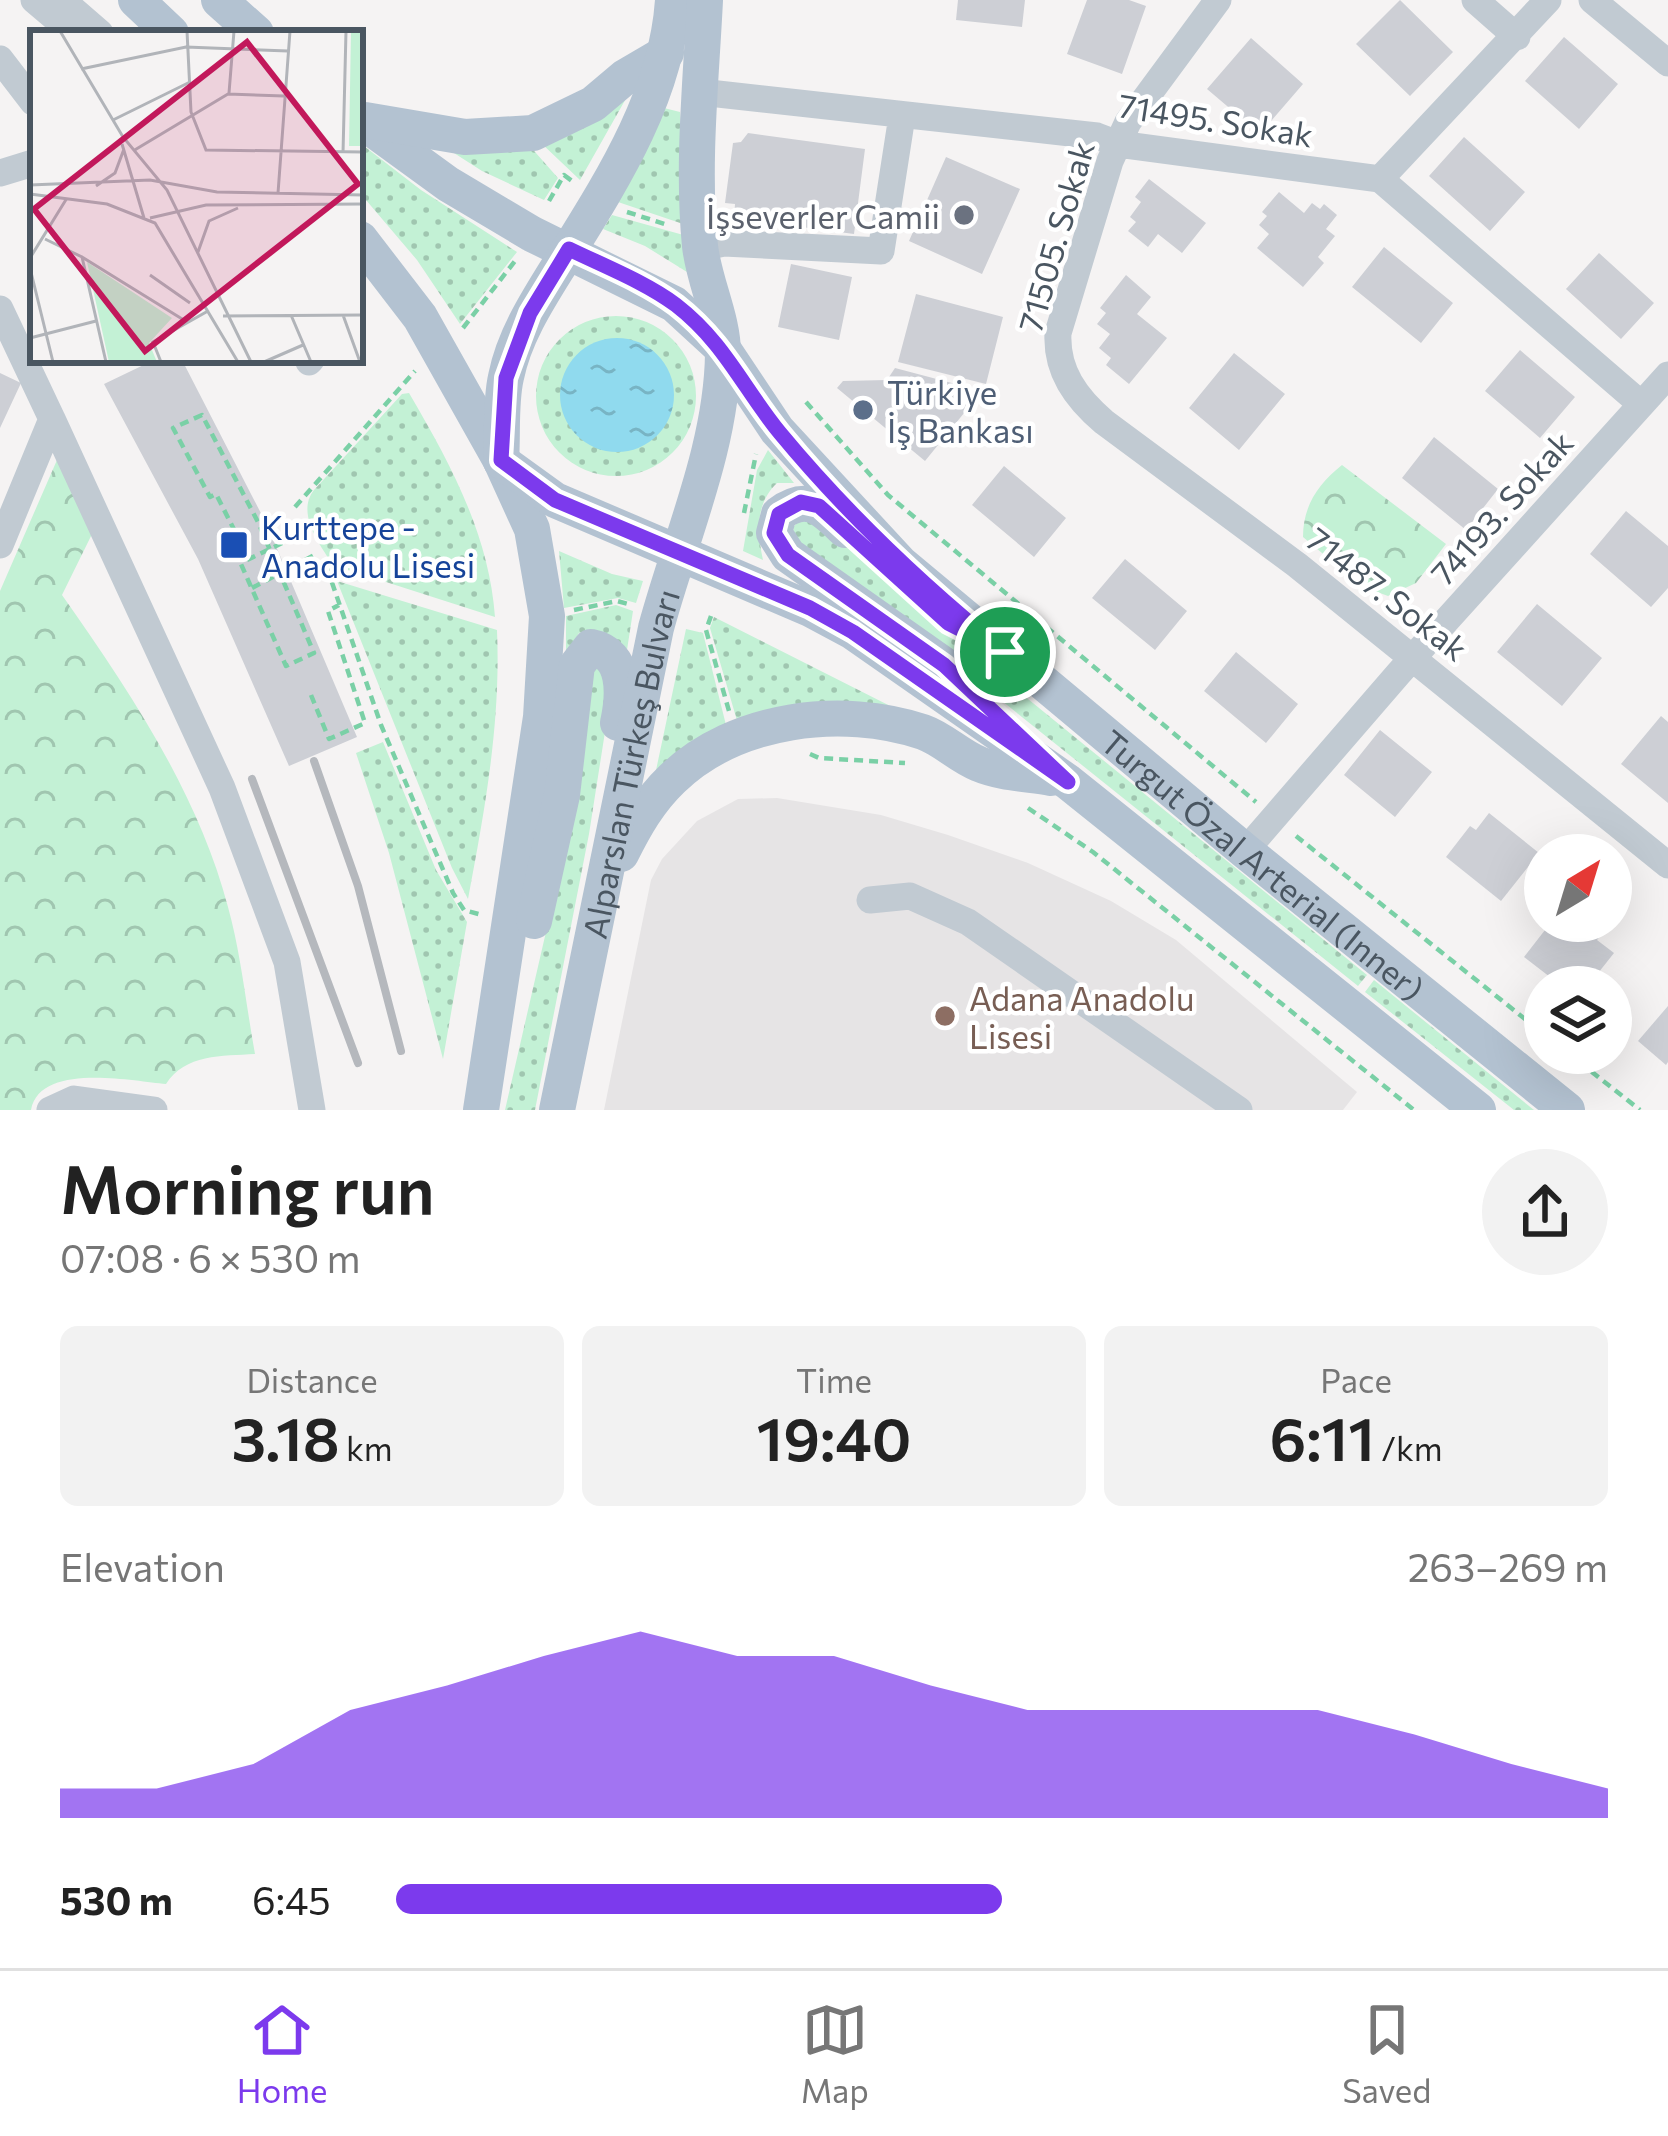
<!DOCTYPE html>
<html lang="en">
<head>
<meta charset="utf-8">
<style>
	:root { --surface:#fff; --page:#f2f2f2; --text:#222; --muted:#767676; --line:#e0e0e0; --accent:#7c3aed }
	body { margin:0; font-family:Commissioner,sans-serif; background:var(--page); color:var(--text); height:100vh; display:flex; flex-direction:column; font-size:45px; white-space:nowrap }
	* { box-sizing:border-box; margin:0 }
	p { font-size:39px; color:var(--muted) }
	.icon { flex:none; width:66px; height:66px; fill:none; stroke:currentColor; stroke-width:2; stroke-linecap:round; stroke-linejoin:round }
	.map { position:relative; height:1110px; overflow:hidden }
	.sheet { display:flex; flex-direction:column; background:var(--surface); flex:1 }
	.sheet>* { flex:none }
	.needle { width:78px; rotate:38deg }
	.tools { position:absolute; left:1524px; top:834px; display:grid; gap:24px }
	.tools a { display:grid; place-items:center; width:108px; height:108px; border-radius:50%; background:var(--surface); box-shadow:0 12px 48px #0002; font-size:60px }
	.pin { position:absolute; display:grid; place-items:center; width:102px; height:102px; color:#fff; margin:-51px; border:6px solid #fff; border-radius:50%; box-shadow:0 3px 12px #0007 }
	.round { display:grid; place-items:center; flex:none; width:126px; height:126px; border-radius:63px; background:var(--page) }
	.overview { display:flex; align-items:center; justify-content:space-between; height:204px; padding:0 60px }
	h1 { font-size:66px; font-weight:600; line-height:90px }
	.metrics { display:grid; grid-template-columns:repeat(3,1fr); gap:18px; height:204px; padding:12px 60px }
	.metrics div { display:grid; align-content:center; border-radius:18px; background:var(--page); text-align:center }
	.metrics b { font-size:60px; font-weight:600 }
	.metrics small { font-size:33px; font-weight:400 }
	.metrics p { font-size:33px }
	.chart { height:336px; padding:24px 60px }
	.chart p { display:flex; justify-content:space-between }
	.chart svg { width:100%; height:216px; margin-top:12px; fill:var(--accent); opacity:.7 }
	ul { padding:0 60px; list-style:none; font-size:39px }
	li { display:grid; grid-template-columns:192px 144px 1fr; align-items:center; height:90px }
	li i { height:30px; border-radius:15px; background:var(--accent) }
	.tabs { display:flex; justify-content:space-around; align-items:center; height:168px; border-top:3px solid var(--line); background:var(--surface); font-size:33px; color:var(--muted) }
	.tabs a { display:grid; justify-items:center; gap:6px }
	.tabs .on { color:var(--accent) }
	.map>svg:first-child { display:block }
	.education { fill:#e6e4e5 }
	.grass { fill:url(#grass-dots) }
	.park { fill:url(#park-crowns) }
	.water { fill:url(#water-ripples) }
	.building { fill:#cdcfd5 }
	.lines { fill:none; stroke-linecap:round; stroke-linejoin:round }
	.path { stroke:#7ad0a6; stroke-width:4.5; stroke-dasharray:9 6; stroke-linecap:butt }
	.minor { stroke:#c1cad2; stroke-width:27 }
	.major { stroke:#b3c2d1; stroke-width:36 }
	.rail { stroke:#b5b8bd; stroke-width:8 }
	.route-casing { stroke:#fff; stroke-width:24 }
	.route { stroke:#7c3aed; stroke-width:15 }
	.worship-dot { fill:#6b7280; stroke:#fff; stroke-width:4.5 }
	.service-dot { fill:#5c6f8a; stroke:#fff; stroke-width:4.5 }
	.transit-dot { fill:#1a4fb4; stroke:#fff; stroke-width:4.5 }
	.education-dot { fill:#8d6e63; stroke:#fff; stroke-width:4.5 }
	.labels { text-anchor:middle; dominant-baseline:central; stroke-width:9; stroke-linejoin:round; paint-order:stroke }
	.street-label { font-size:33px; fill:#4a5661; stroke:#fff }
	.worship-label { font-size:33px; fill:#5b616d; stroke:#fff; text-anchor:end }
	.service-label { font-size:33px; fill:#4e5e75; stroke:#fff; text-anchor:start }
	.transit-label { font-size:33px; fill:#164399; stroke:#fff; text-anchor:start }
	.education-label { font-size:33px; fill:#785e54; stroke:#fff; text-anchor:start }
	.inset-road { fill:none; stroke:#b1b4b9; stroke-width:3 }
	.view { fill:#c2185b; fill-opacity:0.15; stroke:#c2185b; stroke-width:6 }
	.inset-edge { fill:none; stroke:#4a5661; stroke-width:6 }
</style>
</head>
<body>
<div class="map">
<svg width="1668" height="1110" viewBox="0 0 1668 1110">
	<defs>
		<pattern id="grass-dots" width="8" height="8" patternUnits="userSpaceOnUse" patternTransform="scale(3)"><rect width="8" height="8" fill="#c3f1d5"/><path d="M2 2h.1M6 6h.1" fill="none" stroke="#a0c6b0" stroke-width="1.8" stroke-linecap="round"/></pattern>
		<pattern id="park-crowns" width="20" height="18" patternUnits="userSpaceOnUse" patternTransform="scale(3)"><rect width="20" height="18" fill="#c3f1d5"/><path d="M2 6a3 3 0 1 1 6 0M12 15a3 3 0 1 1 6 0" fill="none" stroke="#a0c6b0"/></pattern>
		<pattern id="water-ripples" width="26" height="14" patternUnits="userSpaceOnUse" patternTransform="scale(3)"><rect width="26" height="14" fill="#90daee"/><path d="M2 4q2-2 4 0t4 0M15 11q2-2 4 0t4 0" fill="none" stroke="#78b4c4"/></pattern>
	</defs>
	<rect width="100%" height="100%" fill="#f5f3f3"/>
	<path class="education" d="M777,798L881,815L948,835L1028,863L1111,901L1176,940L1357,1092L1343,1110H604L651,880L662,859L697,821L738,799Z"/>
	<path class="grass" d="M628,95L580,180L540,142Z
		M664,108L680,112L686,225L618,202Z
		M360,143L421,190L517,252L460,324L417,260L360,193Z
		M440,144H528L558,178L544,200L482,171Z
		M612,215L687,236V272L645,246L603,229Z
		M536 396a80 80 0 1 1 160 0a80 80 0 1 1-160 0Z
		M409,393C450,463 489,534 495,617L333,565C319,544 296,513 314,490L402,394Z
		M768,450L794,483H777C755,504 757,532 763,560L743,551L757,470Z
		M806,515L843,537L909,602L1367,975L1358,986L897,617L795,542L793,527Z
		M559,551L612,574L643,581L636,603L618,598L564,608Z
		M337,581L497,630C501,722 485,809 468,899L452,868Z
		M616,605L633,611L627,650L592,630L579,633L566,654V616Z
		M714,617L908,715L738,724L710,628Z
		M686,629L703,633L727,729L655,775Z
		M599,662L610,700L589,834L535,1110H505L557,884L584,683Z
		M383,742L436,870L467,922L443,1059L389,853L356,753Z
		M1374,980L1529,1106L1534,1110H1514L1365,992Z"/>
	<path class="park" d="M57,460L93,532L62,595C129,690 198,793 228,907C241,954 246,1005 255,1054C222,1056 185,1054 166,1084C131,1081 40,1062 31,1110H0V591Z
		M1342,465L1446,544L1416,583L1388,596L1361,586L1303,537C1303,506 1318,484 1342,465Z"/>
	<path class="water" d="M560 395a57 57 0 1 1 114 0a57 57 0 1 1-114 0Z"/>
	<path class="building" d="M958,0H1025L1022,27L956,20Z
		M1087,0H1129L1146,6L1122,74L1067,54Z
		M1400,0L1453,52L1410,96L1356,44Z
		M1564,37L1618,84L1579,129L1525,81Z
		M1251,38L1303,84L1260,134L1207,89Z
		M748,133L865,149L854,234L734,218L735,204L725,203L733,143L741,142Z
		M1464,137L1525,192L1490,231L1429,176Z
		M946,157L1020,189L982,274L909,241Z
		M1149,179L1206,223L1182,253L1158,234L1148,247L1128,231L1136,222L1130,217L1141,202L1135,197Z
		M1279,192L1304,213L1312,203L1320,209L1324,204L1337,215L1326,229L1335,236L1318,257L1324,263L1303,287L1257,248L1269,234L1259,225L1267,216L1262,212Z
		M1384,247L1453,303L1421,343L1352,287Z
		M1599,253L1654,303L1621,339L1566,289Z
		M791,264L852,277L839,340L778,327Z
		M1126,275L1151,297L1137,314L1167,338L1129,384L1106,365L1111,358L1099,348L1110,334L1097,324L1106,313L1100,308Z
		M916,294L1003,317L986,384L898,362Z
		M1520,350L1575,397L1540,438L1485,391Z
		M1234,353L1285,394L1239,450L1189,408Z
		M154,360H182L267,525L357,737L289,766L198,559L104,384Z
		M895,368L982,391L925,461L837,388L843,381L887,380Z
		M0,373L21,383L0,428Z
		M1434,437L1498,489L1466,530L1402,478Z
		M1004,466L1066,518L1034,557L972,505Z
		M1626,511L1668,546V588L1651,607L1590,554Z
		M1125,559L1187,611L1155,650L1092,598Z
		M1537,604L1602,658L1562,706L1497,652Z
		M1236,652L1298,704L1266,743L1204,691Z
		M1661,716L1668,722V803L1621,764Z
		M1380,730L1432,772L1395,817L1344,775Z
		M1489,813L1539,853L1501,901L1446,857L1470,826L1476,830Z
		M1552,921H1588L1603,933L1597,940L1614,953L1587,987H1563L1524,957Z
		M1668,1006V1062L1666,1065L1638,1041Z"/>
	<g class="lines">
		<path class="path" d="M549,201L564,175L572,181
			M627,212L668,225
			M463,328L515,261
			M806,402L888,495L1256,802
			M295,507L415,371
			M744,513L756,454
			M229,537L286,666L314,653L258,522L202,415L173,428L210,497L216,494L249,559
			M247,560L307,531
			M327,568L381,725L453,893L464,910L482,915
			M252,588L318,553
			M574,610L617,601L628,604
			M711,616L706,630L729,711
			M311,695L329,739L365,723L328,611L339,605
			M810,754L819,758L905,763
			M1028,808L1093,852L1414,1110
			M1296,836L1545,1035
			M1568,1053L1640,1110"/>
		<path class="minor" d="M34,0L73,33
			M62,0L100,33
			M1218,0L1128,122L1110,161L1058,333C1056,371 1076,398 1104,422L1297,565L1668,865
			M1475,0L1517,37
			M1592,0L1668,63
			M0,59L33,102
			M700,92L1097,136L1118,144L1380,179L1641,404
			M0,173L33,163
			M1380,179L1548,0
			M700,248L724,243L881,251L902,116
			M0,309L52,419L0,545
			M309,362L311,360
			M52,419L222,788L287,962L312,1110
			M1245,851L1399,673L1668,375
			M870,900L910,896L968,922L1239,1110
			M50,1110L74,1099L154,1110"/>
		<g class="major">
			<path d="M136,0L171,33"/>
			<path d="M219,0L256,33"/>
			<path id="s1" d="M360,120L448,184L532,234L674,304L723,349L777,430L900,563L1245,851L1567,1110"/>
			<path d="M365,120L465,137L533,133L593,104L625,77L666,53"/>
			<path d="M360,239L420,317L501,461L532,529L547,616L541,717L481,1110"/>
			<path d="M501,461L555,500L810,609L853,632L1068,782L1478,1110"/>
			<path d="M501,461C503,434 500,403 506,377C515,332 543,292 567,253C615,176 667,93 673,0"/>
			<path d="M845,530C823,509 808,492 779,514L774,533L788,555L944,665L970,689"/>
			<path d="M621,854C635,826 649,801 672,779C735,718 842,705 923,732C943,739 959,756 979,764C1000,773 1028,774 1051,778"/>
			<path d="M534,921L562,795L577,665L591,647C627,654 624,695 618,723"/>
			<path id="s2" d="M557,1110L656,628C680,539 722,447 723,353C723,318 704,282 700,246C692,165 701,81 705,0"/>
		</g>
		<path class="rail" d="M314,761L358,886L401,1051
			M252,779L358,1063"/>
	</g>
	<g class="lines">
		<defs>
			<path id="route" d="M569,249C604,266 645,282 676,305C725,343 743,388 780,433C848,515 923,586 1005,652L948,623L819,506L801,502L779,514L774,533L788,555L944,665L1068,782L853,632L810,608L555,500L501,460L506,378L530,313Z"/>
		</defs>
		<use href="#route" class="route-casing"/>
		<use href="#route" class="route"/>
	</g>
	<circle class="worship-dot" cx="964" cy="215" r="12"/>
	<circle class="service-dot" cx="863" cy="410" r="12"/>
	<rect class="transit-dot" x="219" y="530" width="30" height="30" rx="6"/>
	<circle class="education-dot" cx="945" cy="1016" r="12"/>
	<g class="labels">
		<g class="street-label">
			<text transform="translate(1216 119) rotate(9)">71495. Sokak</text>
			<text transform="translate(1055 236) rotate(-74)">71505. Sokak</text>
			<text transform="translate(1501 507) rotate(-48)">74193. Sokak</text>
			<text transform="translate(1388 593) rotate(38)">71487. Sokak</text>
			<text stroke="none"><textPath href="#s2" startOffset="354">Alparslan Türkeş Bulvarı</textPath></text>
			<text stroke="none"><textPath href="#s1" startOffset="1182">Turgut Özal Arterial (Inner)</textPath></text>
		</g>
		<g class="worship-label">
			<text x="940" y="215">İşseverler Camii</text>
		</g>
		<g class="service-label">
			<text x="887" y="391">Türkiye<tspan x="887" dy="38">İş Bankası</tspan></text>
		</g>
		<g class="transit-label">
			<text x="261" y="526">Kurttepe -<tspan x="261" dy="38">Anadolu Lisesi</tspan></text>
		</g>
		<g class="education-label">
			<text x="969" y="997">Adana Anadolu<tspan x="969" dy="38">Lisesi</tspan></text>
		</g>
	</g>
	<g transform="translate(30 30)">
		<rect width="333" height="333" fill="#f5f3f3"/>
		<path d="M321,1H333V116H319ZM57,232L142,288L119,313L127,332H79Z" fill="#c3f1d5"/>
		<path class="inset-road" d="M30,1L93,107L137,160L221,332M157,1L161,82L176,120L333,122M51,39L156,17L258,21M199,63L204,1M83,90L160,52M92,114L114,188M103,121L198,64L254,66M313,123L316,1M0,155L120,150L187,162L333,165M66,156L85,143L94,119M248,163L260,1M0,164L77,174L125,193L208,332M120,188L176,175L333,174M15,209L52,227L76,332M168,222L179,191L208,178M52,227L157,292M0,228L37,168M0,238L23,332M120,245L160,273M261,285L281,332M313,285L330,332M193,286L333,285M0,308L66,291M131,332L123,312L178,281M234,332L273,315"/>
		<path class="view" d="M217,12L328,154L115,321L4,179Z"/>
		<rect width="333" height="333" class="inset-edge"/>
	</g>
</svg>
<div class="tools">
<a><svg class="needle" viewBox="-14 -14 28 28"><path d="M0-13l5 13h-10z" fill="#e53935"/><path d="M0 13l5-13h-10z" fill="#767676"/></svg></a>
<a><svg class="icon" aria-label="layers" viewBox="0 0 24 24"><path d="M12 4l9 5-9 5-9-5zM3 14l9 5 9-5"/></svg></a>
</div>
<div class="pin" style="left:1005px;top:652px;background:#1e9e55"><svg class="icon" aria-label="arrive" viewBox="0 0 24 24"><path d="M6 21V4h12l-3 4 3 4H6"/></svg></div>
</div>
<section class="sheet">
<div class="overview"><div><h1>Morning run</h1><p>07:08 · 6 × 530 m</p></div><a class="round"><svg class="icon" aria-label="share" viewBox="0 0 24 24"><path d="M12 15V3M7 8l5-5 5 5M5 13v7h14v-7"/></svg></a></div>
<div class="metrics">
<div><p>Distance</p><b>3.18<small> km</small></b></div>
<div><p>Time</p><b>19:40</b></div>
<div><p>Pace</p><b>6:11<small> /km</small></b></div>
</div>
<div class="chart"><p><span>Elevation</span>263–269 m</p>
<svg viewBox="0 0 160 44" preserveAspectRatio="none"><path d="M0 44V38L10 38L20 33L30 22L40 17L50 11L60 6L70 11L80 11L90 17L100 22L110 22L120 22L130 22L140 27L150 33L160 38V44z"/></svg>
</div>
<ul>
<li><b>530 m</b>6:45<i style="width:50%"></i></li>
</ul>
</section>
<nav class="tabs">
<a class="on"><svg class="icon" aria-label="home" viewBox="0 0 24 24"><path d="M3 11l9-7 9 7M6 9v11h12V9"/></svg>Home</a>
<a><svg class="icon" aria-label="map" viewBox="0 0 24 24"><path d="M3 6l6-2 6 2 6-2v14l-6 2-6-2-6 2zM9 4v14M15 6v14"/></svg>Map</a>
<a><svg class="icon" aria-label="saved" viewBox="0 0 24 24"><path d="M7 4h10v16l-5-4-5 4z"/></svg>Saved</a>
</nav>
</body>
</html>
